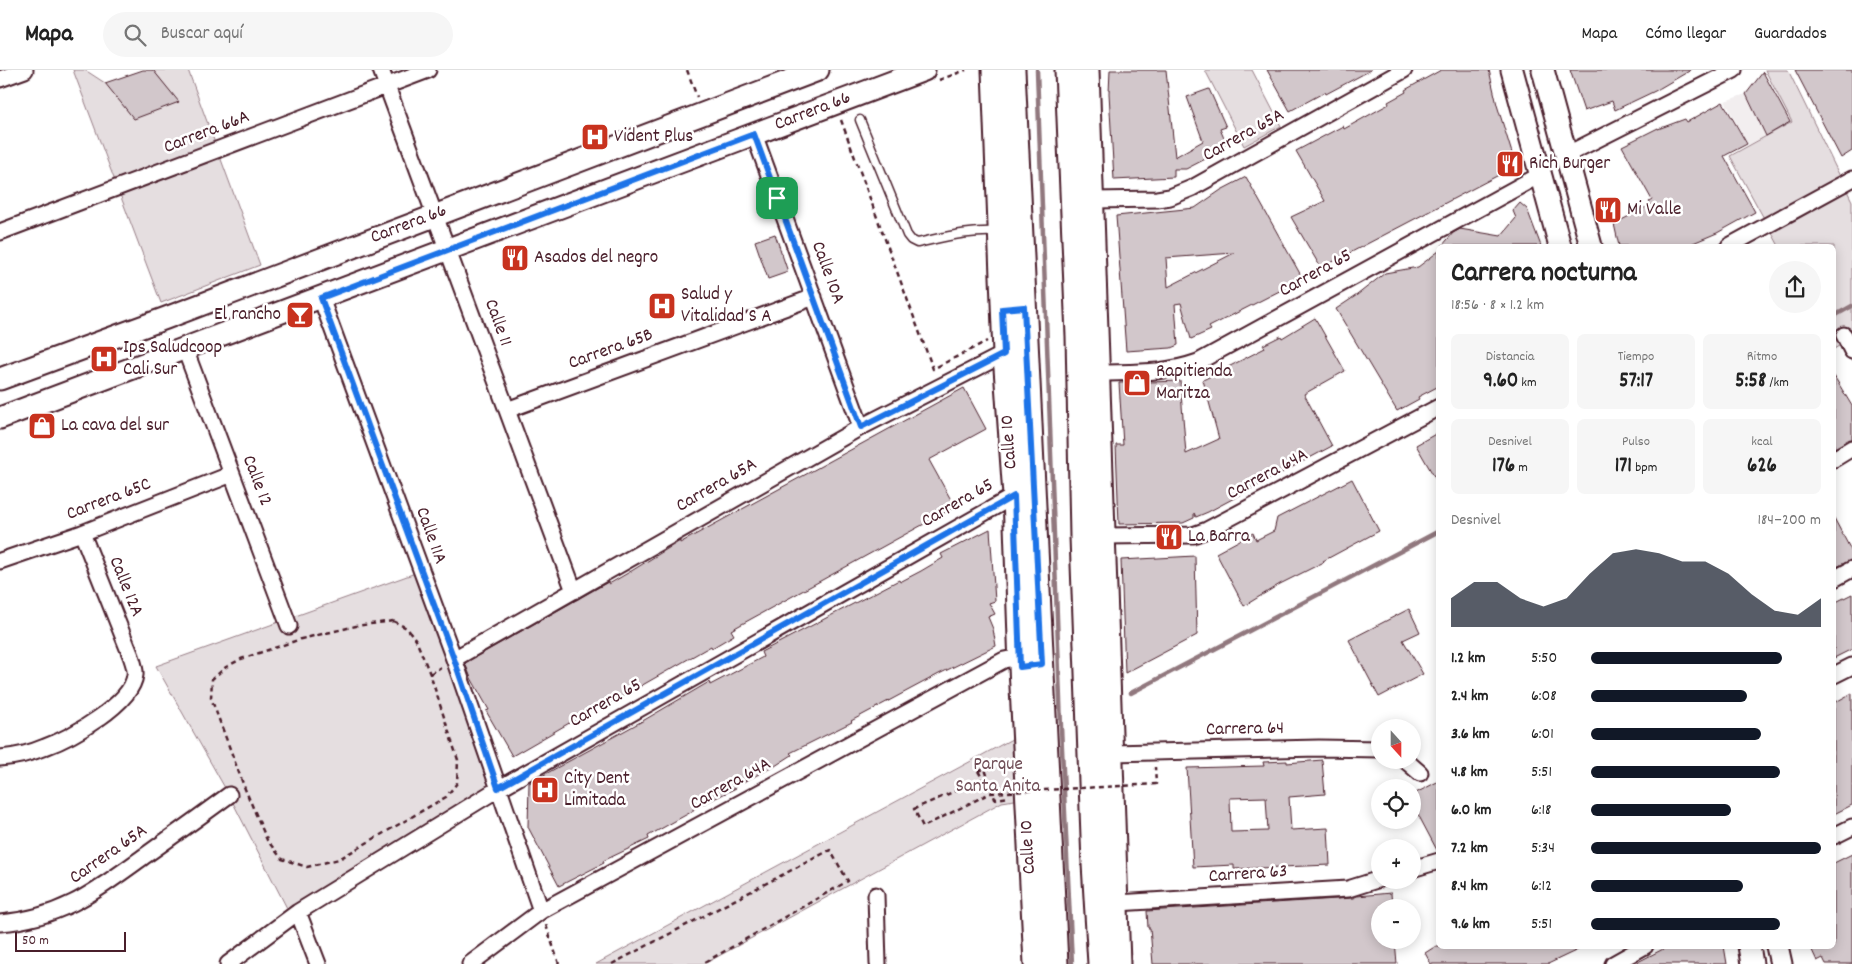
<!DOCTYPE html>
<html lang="es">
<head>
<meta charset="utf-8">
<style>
	:root { --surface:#fff; --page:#f6f6f6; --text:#222; --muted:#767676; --line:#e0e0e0; --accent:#111827 }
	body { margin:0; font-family:Dekko,sans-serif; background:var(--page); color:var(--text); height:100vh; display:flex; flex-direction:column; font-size:19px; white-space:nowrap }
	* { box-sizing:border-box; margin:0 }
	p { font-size:16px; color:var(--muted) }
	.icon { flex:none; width:28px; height:28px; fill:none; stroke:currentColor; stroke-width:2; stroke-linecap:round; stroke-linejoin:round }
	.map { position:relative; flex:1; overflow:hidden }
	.sheet { position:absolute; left:1436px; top:174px; width:400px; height:705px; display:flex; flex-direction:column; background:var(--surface); border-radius:8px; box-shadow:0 2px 12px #0003 }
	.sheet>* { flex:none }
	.needle { width:32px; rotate:159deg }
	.buttons { position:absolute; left:1371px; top:649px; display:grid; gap:10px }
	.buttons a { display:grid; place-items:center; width:50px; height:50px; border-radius:50%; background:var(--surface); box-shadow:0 2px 12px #0003; font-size:25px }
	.scale { position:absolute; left:15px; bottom:12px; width:111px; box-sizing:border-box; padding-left:5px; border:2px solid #4a1f2b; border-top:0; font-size:14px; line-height:18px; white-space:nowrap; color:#4a1f2b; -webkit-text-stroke:4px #fff; paint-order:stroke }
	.pin { position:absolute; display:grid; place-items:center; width:42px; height:42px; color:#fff; margin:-21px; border-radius:10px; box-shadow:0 2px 8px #0006 }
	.round { display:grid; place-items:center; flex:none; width:52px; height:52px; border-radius:26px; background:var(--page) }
	.overview { display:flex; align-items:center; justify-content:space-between; height:85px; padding:0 15px }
	h1 { font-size:28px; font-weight:700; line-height:38px }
	.stats { display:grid; grid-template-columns:repeat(3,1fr); gap:8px; height:85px; padding:5px 15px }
	.stats div { display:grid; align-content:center; border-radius:8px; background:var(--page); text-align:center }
	.stats b { font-size:21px; font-weight:700 }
	.stats small { font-size:14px; font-weight:400 }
	.stats p { font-size:14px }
	.chart { height:140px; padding:10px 15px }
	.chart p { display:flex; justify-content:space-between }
	.chart svg { width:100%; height:90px; margin-top:5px; fill:var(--accent); opacity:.7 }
	ul { padding:0 15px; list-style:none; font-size:16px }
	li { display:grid; grid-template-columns:80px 60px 1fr; align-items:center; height:38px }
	li i { height:12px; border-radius:6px; background:var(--accent) }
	header { display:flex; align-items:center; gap:30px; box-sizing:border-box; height:70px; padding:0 25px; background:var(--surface); border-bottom:1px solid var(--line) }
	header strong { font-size:24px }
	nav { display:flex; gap:28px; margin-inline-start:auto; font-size:18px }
	.search { width:350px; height:45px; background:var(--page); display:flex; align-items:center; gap:12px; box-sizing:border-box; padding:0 18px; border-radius:28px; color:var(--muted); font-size:19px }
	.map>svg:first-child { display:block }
	.built { fill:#f2eeef }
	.green { fill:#e5dee0; stroke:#987e86 }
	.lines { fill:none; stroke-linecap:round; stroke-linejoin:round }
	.stream { stroke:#91787e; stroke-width:4.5 }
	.building { fill:#d2c7cb; stroke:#4a1f2b; fill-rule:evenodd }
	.lane-casing { stroke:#4a1f2b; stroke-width:11 }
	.street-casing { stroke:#4a1f2b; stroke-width:19 }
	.secondary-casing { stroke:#4a1f2b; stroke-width:25 }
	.primary-casing { stroke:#4a1f2b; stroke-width:29 }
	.path { stroke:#4a1f2b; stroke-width:2.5; stroke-dasharray:5 4; stroke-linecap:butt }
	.lane { stroke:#fff; stroke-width:8 }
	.street { stroke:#fff; stroke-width:15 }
	.secondary { stroke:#fff; stroke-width:21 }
	.primary { stroke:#fff; stroke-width:25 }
	.path-bridge { stroke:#4a1f2b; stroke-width:2.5; stroke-dasharray:5 4; stroke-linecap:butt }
	.route-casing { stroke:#fff; stroke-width:10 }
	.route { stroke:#1a73e8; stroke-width:6 }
	.labels { text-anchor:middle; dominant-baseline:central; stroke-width:5; stroke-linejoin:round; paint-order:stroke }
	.street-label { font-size:19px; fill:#4a1f2b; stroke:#fff }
	.poi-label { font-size:19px; fill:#4a1f2b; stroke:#fff; text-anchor:start }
	.park-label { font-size:19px; fill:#714f58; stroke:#fff }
</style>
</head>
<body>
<header>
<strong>Mapa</strong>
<div class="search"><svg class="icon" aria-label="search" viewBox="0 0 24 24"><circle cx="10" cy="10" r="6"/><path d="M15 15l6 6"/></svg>Buscar aquí</div>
<nav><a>Mapa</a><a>Cómo llegar</a><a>Guardados</a></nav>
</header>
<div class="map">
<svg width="1852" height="894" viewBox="0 0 1852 894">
	<rect width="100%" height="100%" fill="#fff"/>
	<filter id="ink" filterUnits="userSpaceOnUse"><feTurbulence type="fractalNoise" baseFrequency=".02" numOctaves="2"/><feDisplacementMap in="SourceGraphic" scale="10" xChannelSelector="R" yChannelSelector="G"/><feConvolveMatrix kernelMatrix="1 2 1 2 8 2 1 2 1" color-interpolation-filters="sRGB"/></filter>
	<g filter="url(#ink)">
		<path class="built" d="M1746,24L1766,66L1748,75L1725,31Z"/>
		<path class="green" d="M73,0H85L105,13L178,32L153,0H188L260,195L161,233Z
			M1205,0H1252L1281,56L1244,76Z
			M1765,0H1788L1852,131V281L1847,271L1834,279V176H1779L1730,86L1792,52Z
			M421,501L498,719L292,848L229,725L156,596Z
			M1023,663L1027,728L1002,732L704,894H596Z"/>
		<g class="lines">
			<path class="stream" d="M1037,0L1061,657L1072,894
				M1834,246L1852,236
				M1131,623L1439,461"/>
		</g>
		<path class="building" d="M143,0H153L179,32L134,49L105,13Z
			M1110,0H1166L1175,87L1203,71L1187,27L1209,19L1226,57L1220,59L1226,73L1214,79L1217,83L1186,99H1174V107L1114,110L1109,23Z
			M1267,0H1371L1326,24L1325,22L1290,41Z
			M1441,0H1489L1497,35L1516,96L1321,198L1291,147L1325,131L1296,81L1343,56L1344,59L1389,34L1388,32L1406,22L1405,20Z
			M1570,0H1691L1655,21L1615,40L1612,31L1584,41Z
			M1795,0H1852V81L1841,88Z
			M1763,2L1790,52L1766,66L1746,24Z
			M1723,32L1747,74L1724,86L1755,142L1717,163L1686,176H1619L1614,154L1650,135L1649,132L1652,130L1622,76L1658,58V59L1685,49L1687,52Z
			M1246,107L1303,209L1209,257L1211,260L1191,269L1181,233L1175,234L1178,275L1171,278L1126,281L1116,146L1195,138L1221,120ZM1234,183L1168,217L1166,188Z
			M1520,133L1527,139L1541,176H1442L1453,163L1460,159L1501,166L1516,148L1513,141Z
			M775,164L788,202L768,209L755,171Z
			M1439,181V316L1418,327L1419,329L1397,341L1336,239L1357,225L1385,203L1418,197Z
			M1315,248L1345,301L1304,324L1332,376L1208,442L1196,447L1194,443V448L1183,453L1119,454L1116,375H1123L1119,313L1180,311L1186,384L1219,369L1203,310L1265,278L1263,275L1281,266L1282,268Z
			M1834,306L1852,336V369L1834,378Z
			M964,318L986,359L929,390L955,437L731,560L734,565L712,578L711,576L625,625L605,635L604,633L512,686L486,641L489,640L471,608L465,593L608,512L609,514L633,500L680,471V473Z
			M1439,362V415L1416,375Z
			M1352,409L1379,461L1323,491L1324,492L1280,514L1244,536L1216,483L1253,463L1256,470L1274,461L1277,448Z
			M1834,448L1852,482V490L1834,498Z
			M990,459L995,531L989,533L995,544L988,547L993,559L996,576L939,604L851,651L852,652L790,683L792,685L775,696L735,716L736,718L693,739V741L648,766L649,769L603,791L604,793L559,816L528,757L529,713L646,649L709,612L710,615L763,587L761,582L899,510L900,512L921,501L943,488L941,484Z
			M1195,486L1197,565L1125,603L1121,490Z
			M1852,524V579L1834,588V533Z
			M1409,539L1420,562L1403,570L1423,604L1379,627L1349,570Z
			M1852,623V735L1834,744V633Z
			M1322,690L1325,724L1289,727L1291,760L1328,758L1330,795L1234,799V795L1193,797L1187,698L1264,696L1263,692L1287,691V693ZM1266,727L1268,761L1231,762L1230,728Z
			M1439,711V782H1438L1412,733V725Z
			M1852,784V894H1826L1823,888L1817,891L1810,876H1834V793Z
			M1391,823L1392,838H1380V870H1395L1397,894H1153L1150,858H1148L1147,841L1353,828L1357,826Z
			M1436,876H1586L1548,894H1431L1425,883Z
			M1669,876H1724L1727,894H1634Z"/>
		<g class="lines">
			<defs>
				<path id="lane" d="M860,50L907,165L911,170L917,173C945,167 971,160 999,162"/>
				<path id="street" d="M381,0L574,521
					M0,9L25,0
					M754,64L861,357
					M1566,85L1734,0
					M1094,130L1157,129L1170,127L1192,118L1404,0
					M0,162L428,0
					M1729,176L1852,109
					M321,228L454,589L541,841
					M1844,265L1852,281
					M185,279L289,556
					M1100,303C1136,302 1164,304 1198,292L1540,105
					M507,340L814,227
					M1834,389L1852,378
					M1104,466L1193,465L1207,460L1439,337
					M0,491L82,463L232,404
					M1834,509L1852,499
					M454,589L861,357L1004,284
					M1834,605L1852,596
					M1112,683L1319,678L1380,679
					M0,688C15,687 31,683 45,677C70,668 132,634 135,605C136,600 133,592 131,586L82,463
					M1405,690L1420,703
					M1834,766L1852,757
					M1412,799L1439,791
					M876,825L878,894
					M1117,833L1348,819L1380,809
					M298,842L318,894
					M0,853C63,848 97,820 146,785C174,765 202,745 229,725
					M228,894L298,842L498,719L1014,426
					M470,894L541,841L1004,590L1020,587
					M1613,894L1645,876"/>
				<path id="secondary" d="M993,0L1004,284L1014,426L1020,597L1035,894
					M1088,0C1101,298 1106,596 1119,894
					M1512,0L1560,176
					M1543,0L1591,176
					M0,309L166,248L818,0
					M0,348L924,0
					M1749,876L1752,894
					M1777,876L1781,894"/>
				<path id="primary" d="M1012,0L1055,894
					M1068,0L1079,266L1083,467L1095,794L1101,894"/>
			</defs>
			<use href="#lane" class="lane-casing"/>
			<use href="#street" class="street-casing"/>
			<use href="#secondary" class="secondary-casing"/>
			<use href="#primary" class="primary-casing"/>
			<path class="path" d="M687,0L697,27
				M939,10L966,0
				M841,50L933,299L987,271
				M393,551L407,558L416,570L430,604L458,690L457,713L446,727L339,789L307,797L282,789L267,770L245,719L211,628L212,609L226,597L241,589L301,569L356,556Z
				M430,604L441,597
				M978,701L985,699L995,729L1010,727
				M546,855L559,894
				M612,894L830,780L848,811L702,894"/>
			<use href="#lane" class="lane"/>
			<use href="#street" class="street"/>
			<use href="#secondary" class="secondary"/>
			<use href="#primary" class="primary"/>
			<path class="path-bridge" d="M978,701L983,709L914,739L923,757L990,723L1156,714L1155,697"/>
		</g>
	</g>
	<g class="lines" filter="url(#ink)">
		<defs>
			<path id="route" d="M754,64L861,357L1004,284L1002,239L1024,237L1042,594L1020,597L1014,426L498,718L454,589L321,228Z"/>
		</defs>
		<use href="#route" class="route-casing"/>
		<use href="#route" class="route"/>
	</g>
	<defs>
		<symbol id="hospital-square" viewBox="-11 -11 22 22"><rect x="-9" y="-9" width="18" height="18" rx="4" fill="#c8321e" stroke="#fff"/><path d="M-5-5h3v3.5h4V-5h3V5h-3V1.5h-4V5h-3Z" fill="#fff"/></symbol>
		<symbol id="restaurant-square" viewBox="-11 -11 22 22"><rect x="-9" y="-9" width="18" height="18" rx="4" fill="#c8321e" stroke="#fff"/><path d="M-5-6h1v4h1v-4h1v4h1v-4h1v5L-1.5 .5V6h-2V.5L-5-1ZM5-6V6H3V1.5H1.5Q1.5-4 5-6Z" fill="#fff"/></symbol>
		<symbol id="bar-square" viewBox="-11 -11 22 22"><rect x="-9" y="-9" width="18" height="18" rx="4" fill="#c8321e" stroke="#fff"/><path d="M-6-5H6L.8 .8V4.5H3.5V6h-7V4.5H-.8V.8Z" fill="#fff"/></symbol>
		<symbol id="shop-square" viewBox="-11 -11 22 22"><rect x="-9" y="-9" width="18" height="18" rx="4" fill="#c8321e" stroke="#fff"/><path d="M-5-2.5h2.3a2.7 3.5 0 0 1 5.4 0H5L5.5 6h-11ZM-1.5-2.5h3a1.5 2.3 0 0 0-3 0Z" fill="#fff"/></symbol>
	</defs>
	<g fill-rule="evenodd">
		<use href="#hospital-square" x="579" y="51" width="32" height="32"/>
		<use href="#restaurant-square" x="1494" y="78" width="32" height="32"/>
		<use href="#restaurant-square" x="1592" y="124" width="32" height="32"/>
		<use href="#restaurant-square" x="499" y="172" width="32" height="32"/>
		<use href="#hospital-square" x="646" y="220" width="32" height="32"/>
		<use href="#bar-square" x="284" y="229" width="32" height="32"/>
		<use href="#hospital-square" x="88" y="273" width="32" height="32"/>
		<use href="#shop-square" x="1121" y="297" width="32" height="32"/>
		<use href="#shop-square" x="26" y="340" width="32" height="32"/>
		<use href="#restaurant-square" x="1153" y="451" width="32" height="32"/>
		<use href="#hospital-square" x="529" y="704" width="32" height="32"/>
	</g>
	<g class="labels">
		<g class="street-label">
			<text transform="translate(813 42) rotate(-21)">Carrera 66</text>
			<text transform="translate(207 63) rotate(-21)">Carrera 66A</text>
			<text transform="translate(1244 66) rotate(-29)">Carrera 65A</text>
			<text transform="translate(409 155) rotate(-21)">Carrera 66</text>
			<text transform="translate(827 203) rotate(70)">Calle 10A</text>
			<text transform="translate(1316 204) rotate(-29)">Carrera 65</text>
			<text transform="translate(497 253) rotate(70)">Calle 11</text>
			<text transform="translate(611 280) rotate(-20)">Carrera 65B</text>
			<text transform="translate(1010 372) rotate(-94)">Calle 10</text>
			<text transform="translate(1268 405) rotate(-28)">Carrera 64A</text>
			<text transform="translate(256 411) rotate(69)">Calle 12</text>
			<text transform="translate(717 416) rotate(-30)">Carrera 65A</text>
			<text transform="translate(109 430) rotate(-21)">Carrera 65C</text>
			<text transform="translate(958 434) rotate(-30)">Carrera 65</text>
			<text transform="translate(430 466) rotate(70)">Calle 11A</text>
			<text transform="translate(125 517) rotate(68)">Calle 12A</text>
			<text transform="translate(606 634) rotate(-30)">Carrera 65</text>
			<text transform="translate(1245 660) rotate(-1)">Carrera 64</text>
			<text transform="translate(731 715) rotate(-29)">Carrera 64A</text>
			<text transform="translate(1029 777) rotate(-93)">Calle 10</text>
			<text transform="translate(109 785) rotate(-35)">Carrera 65A</text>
			<text transform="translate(1248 805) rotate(-4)">Carrera 63</text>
		</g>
		<g class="poi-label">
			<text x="614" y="67">Vident Plus</text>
			<text x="1529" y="94">Rich Burger</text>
			<text x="1627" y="140">Mi Valle</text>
			<text x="534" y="188">Asados del negro</text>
			<text x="681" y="225">Salud y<tspan x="681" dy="22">Vitalidad S A</tspan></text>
			<text x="281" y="245" text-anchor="end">El rancho</text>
			<text x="123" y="278">Ips Saludcoop<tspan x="123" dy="22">Cali Sur</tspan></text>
			<text x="1156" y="302">Rapitienda<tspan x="1156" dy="22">Maritza</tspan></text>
			<text x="61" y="356">La cava del sur</text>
			<text x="1188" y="467">La Barra</text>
			<text x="564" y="709">City Dent<tspan x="564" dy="22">Limitada</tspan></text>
		</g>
		<g class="park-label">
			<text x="998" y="695">Parque<tspan x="998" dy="22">Santa Anita</tspan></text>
		</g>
	</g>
</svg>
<div class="buttons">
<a><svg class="needle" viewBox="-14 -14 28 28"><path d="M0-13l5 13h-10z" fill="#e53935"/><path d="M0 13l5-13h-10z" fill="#767676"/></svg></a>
<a><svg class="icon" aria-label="locate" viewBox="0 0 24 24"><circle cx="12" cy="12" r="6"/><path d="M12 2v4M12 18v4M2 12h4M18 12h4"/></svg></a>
<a>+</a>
<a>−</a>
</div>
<div class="scale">50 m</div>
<div class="pin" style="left:777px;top:128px;background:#1e9e55"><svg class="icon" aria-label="arrive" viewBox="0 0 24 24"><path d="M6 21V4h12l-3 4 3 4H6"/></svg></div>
<section class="sheet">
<div class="overview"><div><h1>Carrera nocturna</h1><p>18:56 · 8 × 1.2 km</p></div><a class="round"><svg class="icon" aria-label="share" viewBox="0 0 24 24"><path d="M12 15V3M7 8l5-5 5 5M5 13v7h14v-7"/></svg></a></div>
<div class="stats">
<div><p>Distancia</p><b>9.60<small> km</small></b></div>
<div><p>Tiempo</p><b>57:17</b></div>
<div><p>Ritmo</p><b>5:58<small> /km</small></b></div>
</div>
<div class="stats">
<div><p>Desnivel</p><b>176<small> m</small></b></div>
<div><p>Pulso</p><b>171<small> bpm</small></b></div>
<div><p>kcal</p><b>626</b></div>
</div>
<div class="chart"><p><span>Desnivel</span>184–200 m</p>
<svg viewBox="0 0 160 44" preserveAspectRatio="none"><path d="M0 44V30L10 22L20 22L30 30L40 34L50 30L60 18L70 8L80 6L90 8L100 12L110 12L120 18L130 28L140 36L150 38L160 30V44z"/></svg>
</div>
<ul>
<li><b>1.2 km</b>5:50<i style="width:83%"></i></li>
<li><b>2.4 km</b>6:08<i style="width:68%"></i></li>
<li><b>3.6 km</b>6:01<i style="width:74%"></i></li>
<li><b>4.8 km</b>5:51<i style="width:82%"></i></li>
<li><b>6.0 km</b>6:18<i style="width:61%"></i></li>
<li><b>7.2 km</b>5:34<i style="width:100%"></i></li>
<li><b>8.4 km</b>6:12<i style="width:66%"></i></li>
<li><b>9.6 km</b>5:51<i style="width:82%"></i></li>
</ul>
</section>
</div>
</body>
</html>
